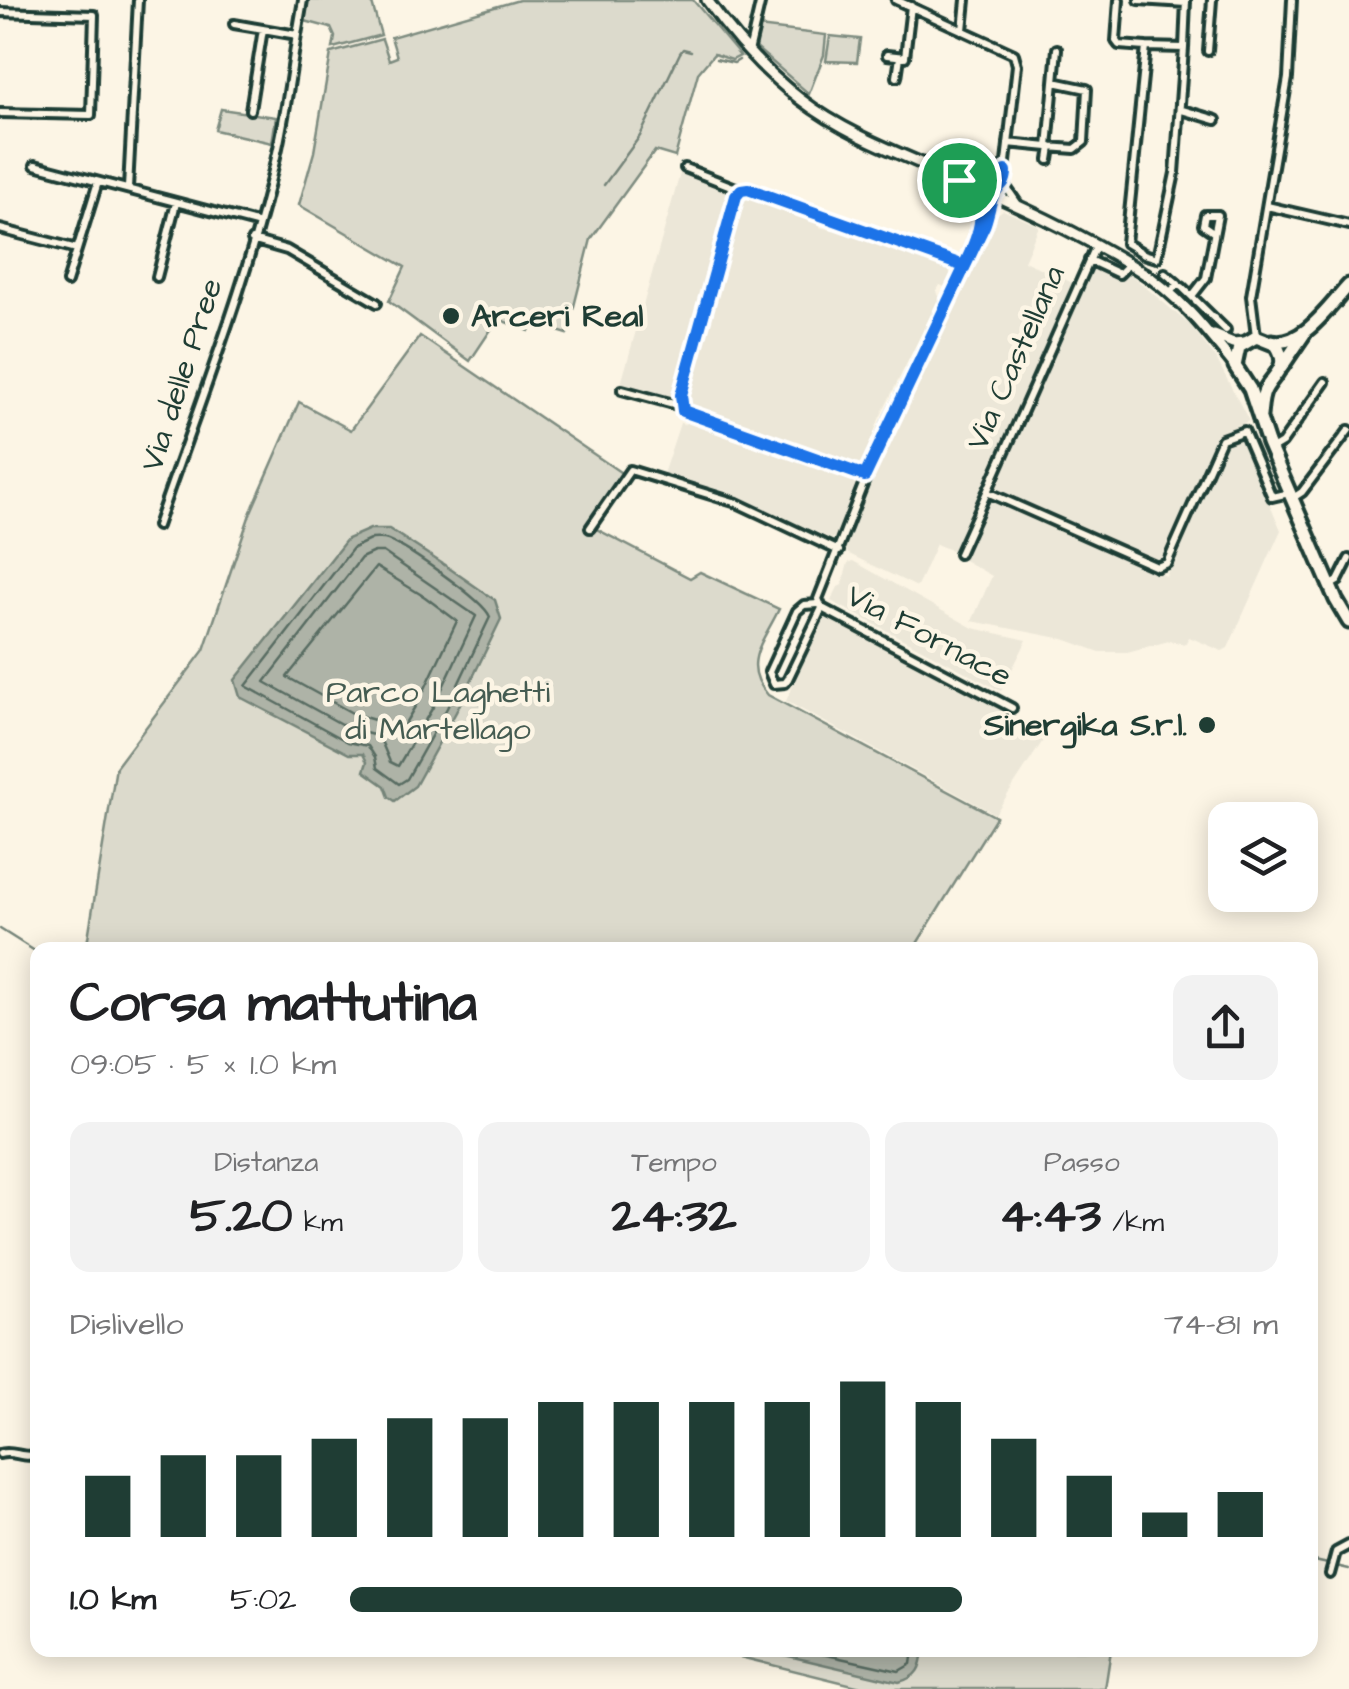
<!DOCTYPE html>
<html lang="it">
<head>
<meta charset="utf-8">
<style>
	:root { --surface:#fff; --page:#f2f2f2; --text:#202124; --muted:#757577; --accent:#1f3d34 }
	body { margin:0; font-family:"Architects Daughter",sans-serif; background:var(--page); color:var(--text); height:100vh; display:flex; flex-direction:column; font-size:38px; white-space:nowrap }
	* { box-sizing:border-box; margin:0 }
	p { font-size:32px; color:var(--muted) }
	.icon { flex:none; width:55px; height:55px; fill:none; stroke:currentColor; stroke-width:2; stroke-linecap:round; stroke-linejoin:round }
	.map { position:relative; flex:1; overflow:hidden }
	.details { position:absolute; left:30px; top:942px; width:1288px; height:715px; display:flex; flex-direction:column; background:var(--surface); border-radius:20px; box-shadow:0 5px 25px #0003 }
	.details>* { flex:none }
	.controls { position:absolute; left:1208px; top:802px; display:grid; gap:20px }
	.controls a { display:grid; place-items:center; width:110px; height:110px; border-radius:20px; background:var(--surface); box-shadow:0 5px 25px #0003; font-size:50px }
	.pin { position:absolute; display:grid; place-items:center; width:85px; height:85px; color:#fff; margin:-42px; border:5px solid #fff; border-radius:50%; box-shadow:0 2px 10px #0007 }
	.round { display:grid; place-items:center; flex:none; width:105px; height:105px; border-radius:20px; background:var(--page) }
	.overview { display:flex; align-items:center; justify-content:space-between; height:170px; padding:0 40px }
	h1 { font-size:55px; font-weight:700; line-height:75px }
	.stats { display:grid; grid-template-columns:repeat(3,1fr); gap:15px; height:170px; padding:10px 40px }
	.stats div { display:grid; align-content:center; border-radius:20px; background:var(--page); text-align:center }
	.stats b { font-size:50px; font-weight:700 }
	.stats small { font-size:28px; font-weight:400 }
	.stats p { font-size:28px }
	.chart { height:280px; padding:20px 40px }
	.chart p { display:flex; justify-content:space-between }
	.chart svg { width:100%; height:180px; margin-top:10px; stroke:var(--accent); stroke-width:6 }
	ul { padding:0 40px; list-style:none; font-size:32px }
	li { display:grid; grid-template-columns:160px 120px 1fr; align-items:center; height:75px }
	li i { height:25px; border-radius:12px; background:var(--accent) }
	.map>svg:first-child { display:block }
	.built { fill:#ece7d8 }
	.green { fill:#dcdacc; stroke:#7e8c80; stroke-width:2.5 }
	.water { fill:#aeb3a7; stroke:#758479; stroke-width:2.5 }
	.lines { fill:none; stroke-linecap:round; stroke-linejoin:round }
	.shore { stroke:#586c62; stroke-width:2.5 }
	.stream { stroke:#758479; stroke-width:2.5 }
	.minor-casing { stroke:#1f3d34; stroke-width:14 }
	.tertiary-casing { stroke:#1f3d34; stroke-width:16 }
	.primary-casing { stroke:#1f3d34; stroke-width:19 }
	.minor { stroke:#fcf5e5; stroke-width:6 }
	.tertiary { stroke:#fcf5e5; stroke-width:9 }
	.primary { stroke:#fcf5e5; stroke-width:11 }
	.route-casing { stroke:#fff; stroke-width:20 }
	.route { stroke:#1a73e8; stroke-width:12 }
	.poi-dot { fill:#1f3d34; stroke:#fcf5e5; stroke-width:4 }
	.labels { text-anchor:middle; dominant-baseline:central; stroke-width:9; stroke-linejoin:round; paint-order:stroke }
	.poi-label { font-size:32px; font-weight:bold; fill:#1f3d34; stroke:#fcf5e5; text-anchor:start }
	.street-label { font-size:32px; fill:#1f3d34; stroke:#fcf5e5 }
	.park-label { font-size:32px; fill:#455c52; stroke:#fcf5e5 }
</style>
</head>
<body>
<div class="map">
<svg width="1349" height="1689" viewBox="0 0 1349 1689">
	<rect width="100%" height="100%" fill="#fcf5e5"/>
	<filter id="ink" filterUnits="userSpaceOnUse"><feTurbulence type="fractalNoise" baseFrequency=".01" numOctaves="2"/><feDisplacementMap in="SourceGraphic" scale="20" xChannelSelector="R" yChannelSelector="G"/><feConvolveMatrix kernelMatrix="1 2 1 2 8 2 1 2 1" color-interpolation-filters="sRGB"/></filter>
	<g filter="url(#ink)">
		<path class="built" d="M681,170L726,186L732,195L677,394L667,399L621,384Z
			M750,197L822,222L820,227L823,228L833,230L834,227L947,266L951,275L945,287L940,285L936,292L940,297L879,419L864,461L856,466L753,430L754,424H751L749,428L692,408L687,399L742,201Z
			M1003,210L1039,226L1024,261L1075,284L955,552L936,544L917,587L847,553L846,547L890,428L993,217Z
			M1097,269L1121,281L1130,274L1191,326L1217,360L1249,421L1219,435L1164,558L1155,561L999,492L996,483L1091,271Z
			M688,419L851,476L855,485L836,536L832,539L728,492L663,474L680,423L685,424Z
			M1240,436L1281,530L1228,648L1222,651L1189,637L1185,644L1169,641L1127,652H1100L1064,639L972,621L992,576L962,559L989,498L1166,576L1226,442Z
			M853,561L973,628L1027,640L1001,691L831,601L838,587L842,585L848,563Z
			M827,617L1048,733L995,814L786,701L823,619Z"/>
		<path class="green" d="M308,0H371L381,35L333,48L335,37L331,28L305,21Z
			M519,0H693L740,56L732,60L714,54L698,73L675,157L655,151L591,239L567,334L532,323L529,331L498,319L470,361L389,301L405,267L299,205L314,152L331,53L382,39L389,60L397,57L391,37Z
			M758,27L826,35L824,55L809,94L754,46Z
			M830,36L860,39L857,62L826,61Z
			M221,109L276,117L272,143L215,130Z
			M420,336L623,474L589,525L690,578L700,572L779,609C764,641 740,664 768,695L996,817L913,950H86L116,767L204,650L250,514L299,402L351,430Z
			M712,1650H1111L1105,1689H869Z"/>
		<path class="water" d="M370,529H389L446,566L495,600L501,619L456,712L415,786L395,801L389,797L385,786L364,771L367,762L363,754H349L240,697L235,680L347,539Z
			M763,1650H923C921,1668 918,1677 899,1682Z"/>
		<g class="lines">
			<path class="shore" d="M372,539C378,539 383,538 388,540C407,548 484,600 490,617L447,708L407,779L399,784L377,768L375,757L368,746L348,742L246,686L353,548Z
				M374,552H383L476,616L436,702L398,766L390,762L382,743L373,735L350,729L265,682L361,558Z
				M376,567L425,597L457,621L422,695L398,735L381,722L354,714L287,677Z
				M804,1650L899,1671L911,1664L913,1650"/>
			<path class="stream" d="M716,59L734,63L739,60
				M604,185L640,136L680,53L683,49L691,51
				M0,929L38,953
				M1310,1560L1328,1564
				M1336,1566L1349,1569"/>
			<defs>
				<path id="minor" d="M896,0L1014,54L1017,65L1005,171L1006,187L1017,203
					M1119,0L1116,41L1119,45L1146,47
					M1139,0L1186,3
					M0,12L94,15L91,115L0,113
					M963,30L966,0
					M297,35L303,0
					M1146,47L1184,48L1175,173L1157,258L1144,254L1126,243Z
					M1184,48L1186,0
					M1208,51L1212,0
					M749,52L761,0
					M887,55L905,57L911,6
					M897,77L900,57
					M250,110L263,29
					M1182,110L1216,120
					M1008,143L1048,147L1057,49
					M1048,147L1075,149L1084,142L1087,89L1054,82
					M1049,160L1051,147
					M35,165L256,223
					M685,168L741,190
					M1005,171C991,188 992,206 984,226L885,429L818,599L822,608L1012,708
					M968,186L981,205L976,238
					M128,188L138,0
					M1267,206L1349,225
					M0,229L77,249
					M252,240L287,250L377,303
					M1096,246L987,492L1157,567L1167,563L1222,439L1244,431L1272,497L1289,493
					M1089,260L1119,274L1128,265
					M1165,273L1178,284
					M157,277L176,203
					M67,282L98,182
					M1169,293L1177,285L1182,287L1226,330
					M1192,296L1206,278L1218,215H1205L1203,225L1213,232
					M1256,336L1251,296L1288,78L1292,0
					M622,390L681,406
					M1272,449L1282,443L1325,382
					M865,476L687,414L681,406V395L736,196L741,190L748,189L964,266
					M1293,498L1302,492L1349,430
					M157,526C199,403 251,275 278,148C286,111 291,72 297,35L234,24
					M590,528L630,470L737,503L839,551
					M959,554L987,492
					M1331,585L1338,581L1349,559
					M818,604L804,605L797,611L769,672L774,684L785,683L788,679L822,608
					M0,1454C13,1449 25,1461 38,1453
					M1330,1574L1336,1552L1349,1545"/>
				<path id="tertiary" d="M707,0C733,37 764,71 800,99C844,133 898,153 949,175C1013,203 1080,233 1139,270C1178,294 1207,331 1235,366
					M1214,335L1233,343L1244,342"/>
				<path id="primary" d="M1272,341C1302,348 1330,305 1349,285
					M1281,368L1304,334
					M1260,416C1261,407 1261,398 1265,390C1275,372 1290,367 1276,345L1256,337L1239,347L1235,366L1250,389L1268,443L1336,600L1349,622"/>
			</defs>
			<use href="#minor" class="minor-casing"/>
			<use href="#tertiary" class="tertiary-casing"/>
			<use href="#primary" class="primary-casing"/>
			<use href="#minor" class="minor"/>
			<use href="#tertiary" class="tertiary"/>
			<use href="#primary" class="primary"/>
		</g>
	</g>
	<g class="lines" filter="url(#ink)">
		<defs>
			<path id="route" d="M959,180C993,204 980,234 964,266L748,189L741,190L736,196L681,395L683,411L865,476L984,226C988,217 990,201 994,193C1001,184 1006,184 1006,171C993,186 977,183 959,180"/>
		</defs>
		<use href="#route" class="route-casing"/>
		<use href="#route" class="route"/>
	</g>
	<g class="poi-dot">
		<circle cx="451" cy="316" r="10"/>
		<circle cx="1207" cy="725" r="10"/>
	</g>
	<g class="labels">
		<g class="poi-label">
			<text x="471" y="316">Arceri Real</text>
			<text x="1187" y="725" text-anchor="end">Sinergika S.r.l.</text>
		</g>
		<g class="street-label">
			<text transform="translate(1016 358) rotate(-66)">Via Castellana</text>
			<text transform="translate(182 375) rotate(-72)">Via delle Pree</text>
			<text transform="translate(929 636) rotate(28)">Via Fornace</text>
		</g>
		<g class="park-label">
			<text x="438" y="692">Parco Laghetti<tspan x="438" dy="37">di Martellago</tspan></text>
		</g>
	</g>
</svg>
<div class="controls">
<a><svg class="icon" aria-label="layers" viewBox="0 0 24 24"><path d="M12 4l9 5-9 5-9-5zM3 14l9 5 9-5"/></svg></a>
</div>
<div class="pin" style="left:959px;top:180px;background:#1e9e55"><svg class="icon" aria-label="arrive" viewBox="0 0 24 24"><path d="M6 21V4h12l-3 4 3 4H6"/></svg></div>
<section class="details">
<div class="overview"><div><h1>Corsa mattutina</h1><p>09:05 · 5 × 1.0 km</p></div><a class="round"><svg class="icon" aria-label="share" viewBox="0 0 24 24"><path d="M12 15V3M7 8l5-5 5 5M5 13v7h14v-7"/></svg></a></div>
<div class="stats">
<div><p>Distanza</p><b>5.20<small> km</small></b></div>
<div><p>Tempo</p><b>24:32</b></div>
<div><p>Passo</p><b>4:43<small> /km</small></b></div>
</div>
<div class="chart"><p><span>Dislivello</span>74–81 m</p>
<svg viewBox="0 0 160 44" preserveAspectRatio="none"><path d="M5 44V29M15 44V24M25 44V24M35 44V20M45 44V15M55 44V15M65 44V11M75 44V11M85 44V11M95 44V11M105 44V6M115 44V11M125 44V20M135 44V29M145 44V38M155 44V33"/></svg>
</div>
<ul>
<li><b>1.0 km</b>5:02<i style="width:66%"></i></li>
</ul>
</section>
</div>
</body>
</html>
